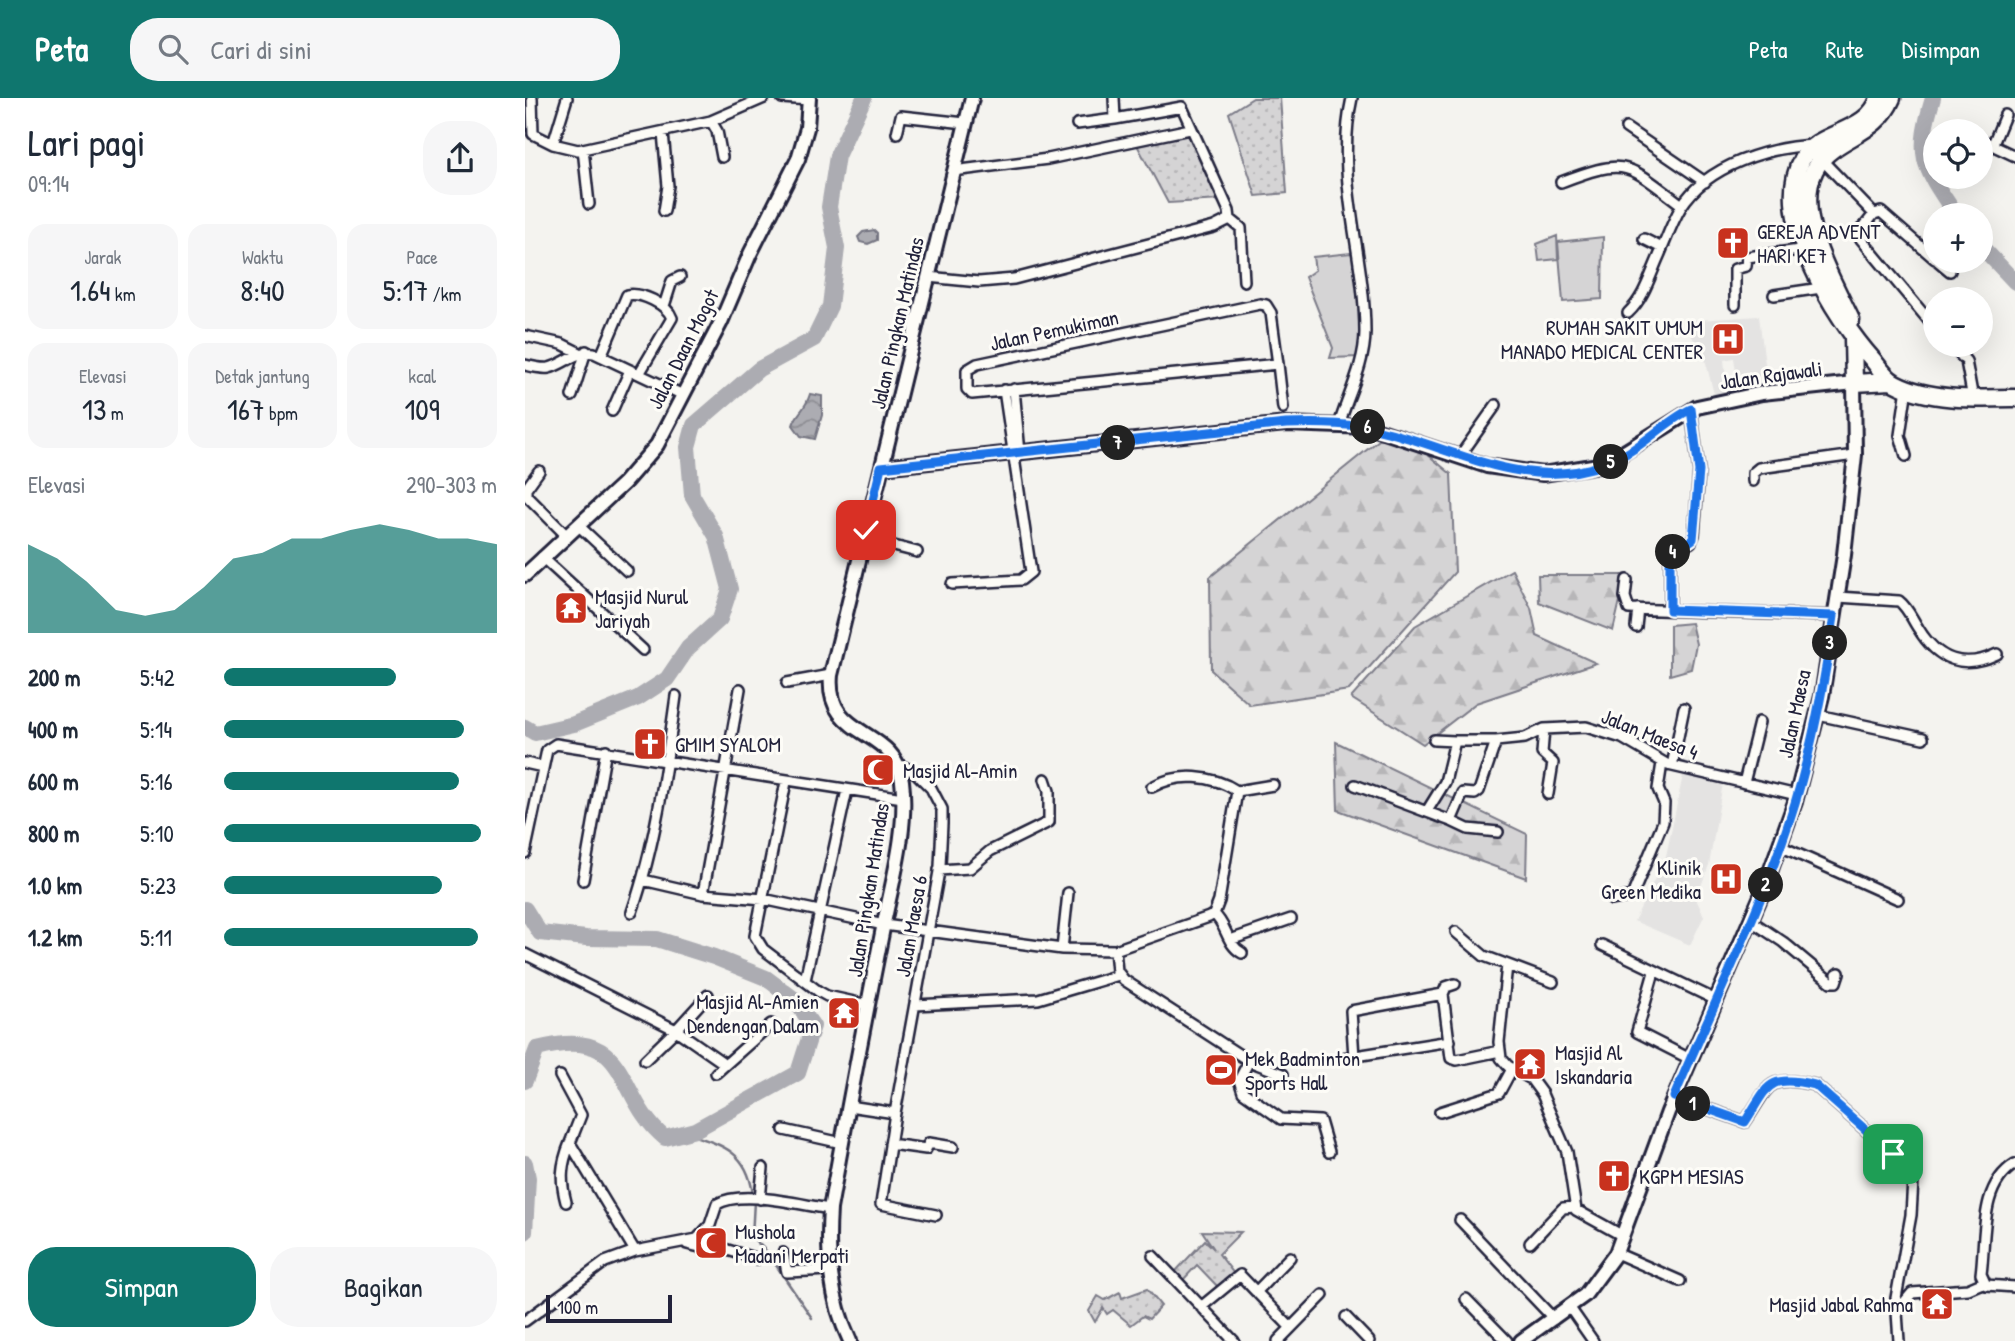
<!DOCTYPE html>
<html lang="id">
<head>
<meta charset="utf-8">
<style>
	:root { --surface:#fff; --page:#f6f6f7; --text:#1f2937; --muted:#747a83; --accent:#0f766e }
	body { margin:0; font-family:"Patrick Hand",sans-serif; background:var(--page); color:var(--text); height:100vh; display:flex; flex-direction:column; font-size:26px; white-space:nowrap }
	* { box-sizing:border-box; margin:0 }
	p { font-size:23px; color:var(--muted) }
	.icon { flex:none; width:38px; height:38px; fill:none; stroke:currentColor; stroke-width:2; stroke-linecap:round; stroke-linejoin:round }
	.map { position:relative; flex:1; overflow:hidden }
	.panel { display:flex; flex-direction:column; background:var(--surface); width:525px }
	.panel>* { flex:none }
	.fabs { position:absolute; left:1398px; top:21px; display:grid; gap:14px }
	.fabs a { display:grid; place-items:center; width:70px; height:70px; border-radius:50%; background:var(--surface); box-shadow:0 7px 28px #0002; font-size:35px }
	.scale { position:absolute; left:21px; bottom:18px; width:126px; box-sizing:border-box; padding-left:7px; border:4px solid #22223b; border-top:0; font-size:19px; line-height:24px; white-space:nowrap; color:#22223b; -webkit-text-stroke:5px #fdfcf7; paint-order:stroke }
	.pin { position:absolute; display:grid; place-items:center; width:60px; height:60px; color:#fff; margin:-30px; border-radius:14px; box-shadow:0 4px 10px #0006 }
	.km { position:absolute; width:35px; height:35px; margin:-18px; border-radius:50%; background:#222; color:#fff; font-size:19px; line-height:35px; text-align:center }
	.round { display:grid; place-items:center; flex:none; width:74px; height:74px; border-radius:28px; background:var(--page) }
	.summary { display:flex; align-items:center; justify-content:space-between; height:119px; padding:0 28px }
	h1 { font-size:38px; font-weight:600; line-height:52px }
	.metrics { display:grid; grid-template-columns:repeat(3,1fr); gap:10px; height:119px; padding:7px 28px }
	.metrics div { display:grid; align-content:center; border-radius:18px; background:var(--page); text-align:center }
	.metrics b { font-size:30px; font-weight:600 }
	.metrics small { font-size:19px; font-weight:400 }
	.metrics p { font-size:19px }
	.chart { height:196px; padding:14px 28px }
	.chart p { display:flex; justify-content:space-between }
	.chart svg { width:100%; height:126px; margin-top:7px; fill:var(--accent); opacity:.7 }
	.action { display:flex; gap:14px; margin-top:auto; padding:14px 28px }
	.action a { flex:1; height:80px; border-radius:28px; background:var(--accent); color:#fff; font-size:28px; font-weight:600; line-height:80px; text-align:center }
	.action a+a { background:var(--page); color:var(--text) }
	ul { padding:0 28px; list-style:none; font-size:23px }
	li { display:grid; grid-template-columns:112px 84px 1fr; align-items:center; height:52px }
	li i { height:18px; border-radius:9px; background:var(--accent) }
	header { display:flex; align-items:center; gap:42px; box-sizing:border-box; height:98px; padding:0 35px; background:var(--accent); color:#fff }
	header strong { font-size:33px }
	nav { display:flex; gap:38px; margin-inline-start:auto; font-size:24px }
	.search { width:490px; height:63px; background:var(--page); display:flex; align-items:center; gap:18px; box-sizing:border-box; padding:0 24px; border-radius:28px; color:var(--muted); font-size:26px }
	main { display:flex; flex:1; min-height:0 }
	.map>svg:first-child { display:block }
	.built { fill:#e4e3e2 }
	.grass { fill:url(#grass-dots); stroke:#7c7b88; stroke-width:2 }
	.forest { fill:url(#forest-firs); stroke:#7c7b88; stroke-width:2 }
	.green { fill:#d5d4d5; stroke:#7c7b88; stroke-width:2 }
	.water { fill:url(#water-waves); stroke:#757582; stroke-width:2 }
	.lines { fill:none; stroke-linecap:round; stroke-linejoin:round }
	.stream { stroke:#757582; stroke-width:2.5 }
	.river { stroke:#acacb2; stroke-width:16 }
	.street-casing { stroke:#22223b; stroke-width:14 }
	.secondary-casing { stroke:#22223b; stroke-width:18 }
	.highway-casing { stroke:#22223b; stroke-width:21 }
	.street { stroke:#fdfcf7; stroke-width:9 }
	.secondary { stroke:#fdfcf7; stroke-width:12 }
	.highway { stroke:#fdfcf7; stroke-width:16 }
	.route-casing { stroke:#fff; stroke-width:14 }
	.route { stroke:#1a73e8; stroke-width:9 }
	.labels { text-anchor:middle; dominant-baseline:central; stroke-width:6; stroke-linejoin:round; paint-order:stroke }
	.poi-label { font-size:21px; fill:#22223b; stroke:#fdfcf7; text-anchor:start }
	.street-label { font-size:21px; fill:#22223b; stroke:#fdfcf7 }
</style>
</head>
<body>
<header>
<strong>Peta</strong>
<div class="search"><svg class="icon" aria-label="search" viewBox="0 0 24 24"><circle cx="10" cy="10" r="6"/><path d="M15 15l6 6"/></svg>Cari di sini</div>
<nav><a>Peta</a><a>Rute</a><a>Disimpan</a></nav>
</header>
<main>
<section class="panel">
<div class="summary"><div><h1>Lari pagi</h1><p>09:14</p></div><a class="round"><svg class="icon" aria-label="share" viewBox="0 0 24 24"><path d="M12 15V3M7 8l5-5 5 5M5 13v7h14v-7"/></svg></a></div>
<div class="metrics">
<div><p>Jarak</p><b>1.64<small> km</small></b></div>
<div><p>Waktu</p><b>8:40</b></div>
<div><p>Pace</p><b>5:17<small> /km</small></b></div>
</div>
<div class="metrics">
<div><p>Elevasi</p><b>13<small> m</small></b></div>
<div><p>Detak jantung</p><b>167<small> bpm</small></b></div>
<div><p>kcal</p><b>109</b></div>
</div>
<div class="chart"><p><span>Elevasi</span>290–303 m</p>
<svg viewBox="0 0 160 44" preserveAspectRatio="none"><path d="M0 44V13L10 18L20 26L30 36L40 38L50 36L60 28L70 18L80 16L90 11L100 11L110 8L120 6L130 8L140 11L150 11L160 13V44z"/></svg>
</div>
<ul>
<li><b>200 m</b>5:42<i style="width:63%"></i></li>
<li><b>400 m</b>5:14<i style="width:88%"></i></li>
<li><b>600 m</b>5:16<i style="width:86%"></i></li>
<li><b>800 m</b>5:10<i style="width:94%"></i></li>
<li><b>1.0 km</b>5:23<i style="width:80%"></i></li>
<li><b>1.2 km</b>5:11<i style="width:93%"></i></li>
</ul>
<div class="action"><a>Simpan</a><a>Bagikan</a></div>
</section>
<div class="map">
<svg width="1490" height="1243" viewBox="0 0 1490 1243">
	<defs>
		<pattern id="grass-dots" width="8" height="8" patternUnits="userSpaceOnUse" patternTransform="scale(1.75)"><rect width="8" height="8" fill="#d5d4d5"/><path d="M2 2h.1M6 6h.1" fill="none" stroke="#b7b6b8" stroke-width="1.8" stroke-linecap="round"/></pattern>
		<pattern id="forest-firs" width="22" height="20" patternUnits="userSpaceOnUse" patternTransform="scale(1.75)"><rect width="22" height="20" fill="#d5d4d5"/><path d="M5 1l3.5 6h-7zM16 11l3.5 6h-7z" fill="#b7b6b8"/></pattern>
		<pattern id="water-waves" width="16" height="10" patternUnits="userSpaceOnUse" patternTransform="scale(1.75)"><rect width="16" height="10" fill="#acacb2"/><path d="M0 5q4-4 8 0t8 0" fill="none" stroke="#8c8c92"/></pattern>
	</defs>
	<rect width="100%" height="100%" fill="#f4f3ef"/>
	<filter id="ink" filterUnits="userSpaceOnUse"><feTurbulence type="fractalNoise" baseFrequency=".0143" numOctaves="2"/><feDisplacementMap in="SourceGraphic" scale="14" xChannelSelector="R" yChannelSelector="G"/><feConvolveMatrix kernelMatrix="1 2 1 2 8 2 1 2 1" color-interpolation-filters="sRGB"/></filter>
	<g filter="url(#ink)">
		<path class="built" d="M1234,218L1243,290L1214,296L1209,260L1199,262L1203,297L1190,300L1180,261L1158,223Z
			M1158,677L1198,685L1184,767L1171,801L1179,818L1165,847L1109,823L1141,758Z"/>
		<path class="grass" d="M728,0H755L762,95L731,98L704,15Z
			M665,35L696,102L643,105L612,47Z
			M677,1133L716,1134L694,1156L709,1176L694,1190L672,1167L658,1182L650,1174L680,1142L689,1151Z
			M622,1191L636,1208L624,1221L618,1218L606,1227L588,1212L582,1216L578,1210L570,1224L564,1213L573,1198L580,1202L595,1194L597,1200Z"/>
		<path class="forest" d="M884,341L926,376L930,474L824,592L725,607L686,572L685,479L854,342Z
			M987,472L1006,510L1012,538L1071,565L951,605L898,646L826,600L890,528Z
			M1013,477H1101L1088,533L1014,504Z
			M1166,525L1171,546L1166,571L1145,577V527Z
			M811,644L1002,736L1001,780L813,712Z"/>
		<path class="green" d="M1032,138L1033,161L1014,163L1012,146Z
			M1078,139L1077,201L1038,204L1033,144Z
			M826,155L829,158L838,233L834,259L805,260L808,250L780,179L790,172L788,159Z"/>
		<path class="water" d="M349,132L352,135V142L343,146L335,144L333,139L338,134Z
			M285,296L297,298V317L290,341L276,338L268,327C272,314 280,313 285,296Z"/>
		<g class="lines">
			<path class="stream" d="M160,1035C198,1047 222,1053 228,1096
				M229,1103L227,1139L242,1154L287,1220"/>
			<path class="river" d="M1408,0C1390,60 1398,68 1431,117
				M1456,148L1490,184
				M0,629L10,635L49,626L113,600L142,581L163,550L195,521L205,491L191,438L167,397L163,349L169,327L234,271L289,241L305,208L312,150L304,109L312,58L339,0
				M0,811L15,835L61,840L132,841L189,859L241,880L269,901L288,928L273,975L170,1032L140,1040C88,998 108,925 12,951L0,983
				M0,1065L3,1080L0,1134"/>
			<defs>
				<path id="street" d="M7,0L8,36L28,46L53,52L186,23L239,0
					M257,0L284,2
					M186,23L192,33L197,59
					M552,26L590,21
					M1426,29L1436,33
					M1101,30L1180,84
					M138,35L143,88L139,113
					M372,35L376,18L440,25
					M1456,42L1490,58
					M28,46L42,0
					M1468,46L1480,17
					M58,51L64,106
					M1297,62L1349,116
					M428,73L523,61L665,31
					M1036,84C1102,59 1101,65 1157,107
					M705,121L716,130L719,183
					M1119,141L1137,150
					M1410,161L1356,114L1349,116L1334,135L1336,141L1410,230
					M1413,163L1425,173
					M403,179L454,184L489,181L689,129L705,121L704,113L657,9L590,21L589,0
					M1249,197L1296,190
					M735,206L741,207L746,215L753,266L447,296L442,291V272L452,266Z
					M1210,207V171L1221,168L1222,159L1282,151
					M139,208L147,183L155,179
					M1103,215C1119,200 1125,178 1134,158C1141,142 1147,124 1156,109C1182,67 1244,49 1290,47
					M0,238L37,246L55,255
					M1426,247L1441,263L1448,301
					M76,258L102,197C116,194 142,206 147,220L114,276
					M753,266L758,310
					M0,267C8,269 16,271 24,270C40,266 51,252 69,255L156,296
					M489,291L495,355L492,359
					M47,298L61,253
					M87,313L105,272
					M814,327C823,297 840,266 840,234C840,155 809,80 827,0
					M935,358L971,307
					M1381,358L1375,337L1382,290
					M14,373L1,391V397L42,438
					M1228,383V375L1234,370L1330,357
					M54,428L102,473
					M338,440L392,454
					M17,459L118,552
					M1102,482L1100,499L1104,511L1309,518
					M427,486L496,482L506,474L479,292
					M1313,499L1374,503C1383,510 1387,521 1393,530C1412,562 1438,572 1472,556
					M1145,512V457L1166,444L1169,437L1174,373L1166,311
					M1111,529L1113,511
					M262,585L306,577
					M1293,617L1398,640
					M1019,631L1017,655L1028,665L1023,696
					M909,642L930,643
					M0,665L18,669
					M1147,668L1159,610
					M261,684L230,838L238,851L293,893L302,898L343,907
					M1219,685L1234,624
					M830,687L926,723L938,695L950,696L954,693L971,643L1000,640L1019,631L1061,629L1097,640L1143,667L1272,697
					M712,693L748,687
					M902,713L920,684L930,643H971
					M926,723L943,731L973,734
					M1255,748L1373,801
					M0,755L22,652L31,646L378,700
					M414,772L445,770L465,753L524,724V693L520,681
					M58,782L81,652
					M118,782L178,796L238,801L359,827L537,851L590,852L684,819L689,816L694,803L712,693C688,677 653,674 627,689
					M178,796L215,591
					M1087,802L1107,798L1138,724L1139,705L1133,691L1137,665
					M107,814C131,745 141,670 151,598
					M689,816C702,827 701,846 717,855
					M1225,822L1258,844L1306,884H1311L1314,875L1312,876
					M931,834L959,858L1028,884
					M705,842L766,821
					M1077,847L1191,902
					M537,851L543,795
					M590,852L592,873L599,882L724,963L758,976
					M0,856L151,932L120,962
					M982,867L974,944L976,960L983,968L1006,981L1017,996L1042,1054L1051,1112L1098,1138
					M1129,874L1112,934L1165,961
					M280,882L322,692
					M930,886L921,889L918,896L926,960L932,962L975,953
					M183,897L151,932L200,966
					M390,907L513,901L594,877
					M829,959L826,913L918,896
					M818,960L925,943
					M724,963L714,982L718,994L756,1021L795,1023L804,1054
					M191,975L246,926
					M35,978L56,1017L45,1045L110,1153
					M1149,999L1220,1024C1244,990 1240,975 1290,987L1368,1056L1388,1082L1386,1117L1371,1200L1374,1243
					M324,1008L370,1015L415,768L417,726V711L406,690L391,675L373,666
					M915,1014L974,995L987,971
					M370,1015L356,1106L411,1117
					M259,1032L317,1045
					M365,1046L401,1051L404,1045L428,1049
					M1490,1066C1454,1088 1461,1139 1456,1176L1461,1187L1490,1189
					M235,1101L238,1070
					M41,1104C35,1082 36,1067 45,1045
					M935,1122L1029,1221
					M1005,1145L1038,1110L1049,1109
					M162,1146L191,1153L193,1149L232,1161
					M258,1155L262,1174L305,1172
					M1091,1155L1155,1183
					M628,1158L709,1243
					M732,1193L765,1159
					M941,1201L982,1243
					M676,1209L715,1177L766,1230
					M1045,1210L1068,1243
					M1372,1213L1387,1195L1443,1191L1457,1185
					M821,1219L844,1243
					M0,1223L80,1164L110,1153L172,1141L185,1127L192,1106C217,1091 276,1107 305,1111
					M753,1243L798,1197"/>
				<path id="secondary" d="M357,369L761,326L844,329L962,368L1018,376L1080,366L1172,309L1237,295L1329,285L1330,357L1319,457L1297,598L1270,704L1239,791L1143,1014L1091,1155L1060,1197L996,1243
					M0,477L99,385L132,347L196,224L225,156L273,61L282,30L284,0
					M325,1243C305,1201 302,1157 305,1111C322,1016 340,920 359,825C368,781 383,729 377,683C370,627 300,643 306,577L447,0"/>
				<path id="highway" d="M1354,0C1343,36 1293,32 1277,61C1246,118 1311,221 1348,262C1354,270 1361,280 1370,285C1404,303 1452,301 1490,300
					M1326,222C1305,176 1252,91 1308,51C1330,35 1355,29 1367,0
					M1328,240L1329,285L1366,283"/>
			</defs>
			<use href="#street" class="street-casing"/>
			<use href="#secondary" class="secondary-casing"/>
			<use href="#highway" class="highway-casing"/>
			<use href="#street" class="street"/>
			<use href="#secondary" class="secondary"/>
			<use href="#highway" class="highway"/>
		</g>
	</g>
	<g class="lines" filter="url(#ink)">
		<defs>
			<path id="route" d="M341,432L356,369L761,326C794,325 830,325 862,334C936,353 1002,394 1080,366C1112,355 1136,326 1166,311L1174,373L1168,441L1145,457V512L1309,518C1300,581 1289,643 1270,705C1239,806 1190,902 1149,999L1220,1024C1243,989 1241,975 1290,987L1368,1056"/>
		</defs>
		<use href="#route" class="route-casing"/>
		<use href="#route" class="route"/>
	</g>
	<defs>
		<symbol id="church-square" viewBox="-11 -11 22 22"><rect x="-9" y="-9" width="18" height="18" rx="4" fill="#c8321e" stroke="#fdfcf7"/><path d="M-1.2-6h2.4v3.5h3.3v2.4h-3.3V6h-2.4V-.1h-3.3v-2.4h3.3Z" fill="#fff"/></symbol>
		<symbol id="hospital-square" viewBox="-11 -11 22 22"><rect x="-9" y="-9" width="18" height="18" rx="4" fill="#c8321e" stroke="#fdfcf7"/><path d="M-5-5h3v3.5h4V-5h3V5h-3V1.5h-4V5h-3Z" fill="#fff"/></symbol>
		<symbol id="temple-square" viewBox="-11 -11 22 22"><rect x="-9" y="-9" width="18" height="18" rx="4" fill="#c8321e" stroke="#fdfcf7"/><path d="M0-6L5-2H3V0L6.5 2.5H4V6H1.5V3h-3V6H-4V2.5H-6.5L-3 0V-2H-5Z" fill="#fff"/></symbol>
		<symbol id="mosque-square" viewBox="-11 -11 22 22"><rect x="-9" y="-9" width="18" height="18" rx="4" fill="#c8321e" stroke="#fdfcf7"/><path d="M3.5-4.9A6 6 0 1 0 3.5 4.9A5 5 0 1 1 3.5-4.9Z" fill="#fff"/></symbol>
		<symbol id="stadium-square" viewBox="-11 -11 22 22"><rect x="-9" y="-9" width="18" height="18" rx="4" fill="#c8321e" stroke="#fdfcf7"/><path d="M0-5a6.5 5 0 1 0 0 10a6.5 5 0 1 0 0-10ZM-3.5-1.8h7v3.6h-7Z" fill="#fff"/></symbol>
	</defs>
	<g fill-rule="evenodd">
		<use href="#church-square" x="1189" y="126" width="38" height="38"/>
		<use href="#hospital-square" x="1184" y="222" width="38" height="38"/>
		<use href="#temple-square" x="27" y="491" width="38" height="38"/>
		<use href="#church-square" x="106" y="627" width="38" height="38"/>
		<use href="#mosque-square" x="334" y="653" width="38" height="38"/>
		<use href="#hospital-square" x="1182" y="762" width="38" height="38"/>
		<use href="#temple-square" x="300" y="896" width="38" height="38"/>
		<use href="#temple-square" x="986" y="947" width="38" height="38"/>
		<use href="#stadium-square" x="677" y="953" width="38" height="38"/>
		<use href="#church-square" x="1070" y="1059" width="38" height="38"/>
		<use href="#mosque-square" x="167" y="1126" width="38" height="38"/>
		<use href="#temple-square" x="1393" y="1187" width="38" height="38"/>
	</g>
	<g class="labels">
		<g class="poi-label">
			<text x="1232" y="133">GEREJA ADVENT<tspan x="1232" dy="24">HARI KE7</tspan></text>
			<text x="1178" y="229" text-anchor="end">RUMAH SAKIT UMUM<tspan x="1178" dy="24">MANADO MEDICAL CENTER</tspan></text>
			<text x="70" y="498">Masjid Nurul<tspan x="70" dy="24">Jariyah</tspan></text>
			<text x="150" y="646">GMIM SYALOM</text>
			<text x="378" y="672">Masjid Al-Amin</text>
			<text x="1176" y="769" text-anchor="end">Klinik<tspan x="1176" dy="24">Green Medika</tspan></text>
			<text x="294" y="903" text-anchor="end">Masjid Al-Amien<tspan x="294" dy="24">Dendengan Dalam</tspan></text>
			<text x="1030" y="954">Masjid Al<tspan x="1030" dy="24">Iskandaria</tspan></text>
			<text x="720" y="960">Mek Badminton<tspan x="720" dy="24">Sports Hall</tspan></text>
			<text x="1114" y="1078">KGPM MESIAS</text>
			<text x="210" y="1133">Mushola<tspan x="210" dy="24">Madani Merpati</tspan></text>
			<text x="1388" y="1206" text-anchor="end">Masjid Jabal Rahma</text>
		</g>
		<g class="street-label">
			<text transform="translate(372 225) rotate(-77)">Jalan Pingkan Matindas</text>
			<text transform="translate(529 232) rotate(-12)">Jalan Pemukiman</text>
			<text transform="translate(158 251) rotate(-63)">Jalan Daan Mogot</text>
			<text transform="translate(1246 277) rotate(-8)">Jalan Rajawali</text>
			<text transform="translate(1269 616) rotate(-78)">Jalan Maesa</text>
			<text transform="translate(1125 636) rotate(22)">Jalan Maesa 4</text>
			<text transform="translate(343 792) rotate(-81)">Jalan Pingkan Matindas</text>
			<text transform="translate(386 828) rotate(-80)">Jalan Maesa 6</text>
		</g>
	</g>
</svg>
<div class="fabs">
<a><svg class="icon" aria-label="locate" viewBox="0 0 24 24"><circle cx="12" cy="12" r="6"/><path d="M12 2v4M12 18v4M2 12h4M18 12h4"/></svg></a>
<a>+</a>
<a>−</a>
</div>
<div class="scale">100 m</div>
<div class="pin" style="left:1368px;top:1056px;background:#1e9e55"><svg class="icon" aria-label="arrive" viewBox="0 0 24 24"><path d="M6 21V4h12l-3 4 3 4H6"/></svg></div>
<div class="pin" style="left:341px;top:432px;background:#d93025"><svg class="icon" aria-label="check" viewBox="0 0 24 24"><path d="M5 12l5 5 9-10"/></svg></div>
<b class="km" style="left:1168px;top:1006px">1</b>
<b class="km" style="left:1241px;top:787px">2</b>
<b class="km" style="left:1305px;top:545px">3</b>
<b class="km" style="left:1148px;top:454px">4</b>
<b class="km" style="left:1086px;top:364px">5</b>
<b class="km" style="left:843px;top:329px">6</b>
<b class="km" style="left:593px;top:345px">7</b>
</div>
</main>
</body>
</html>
